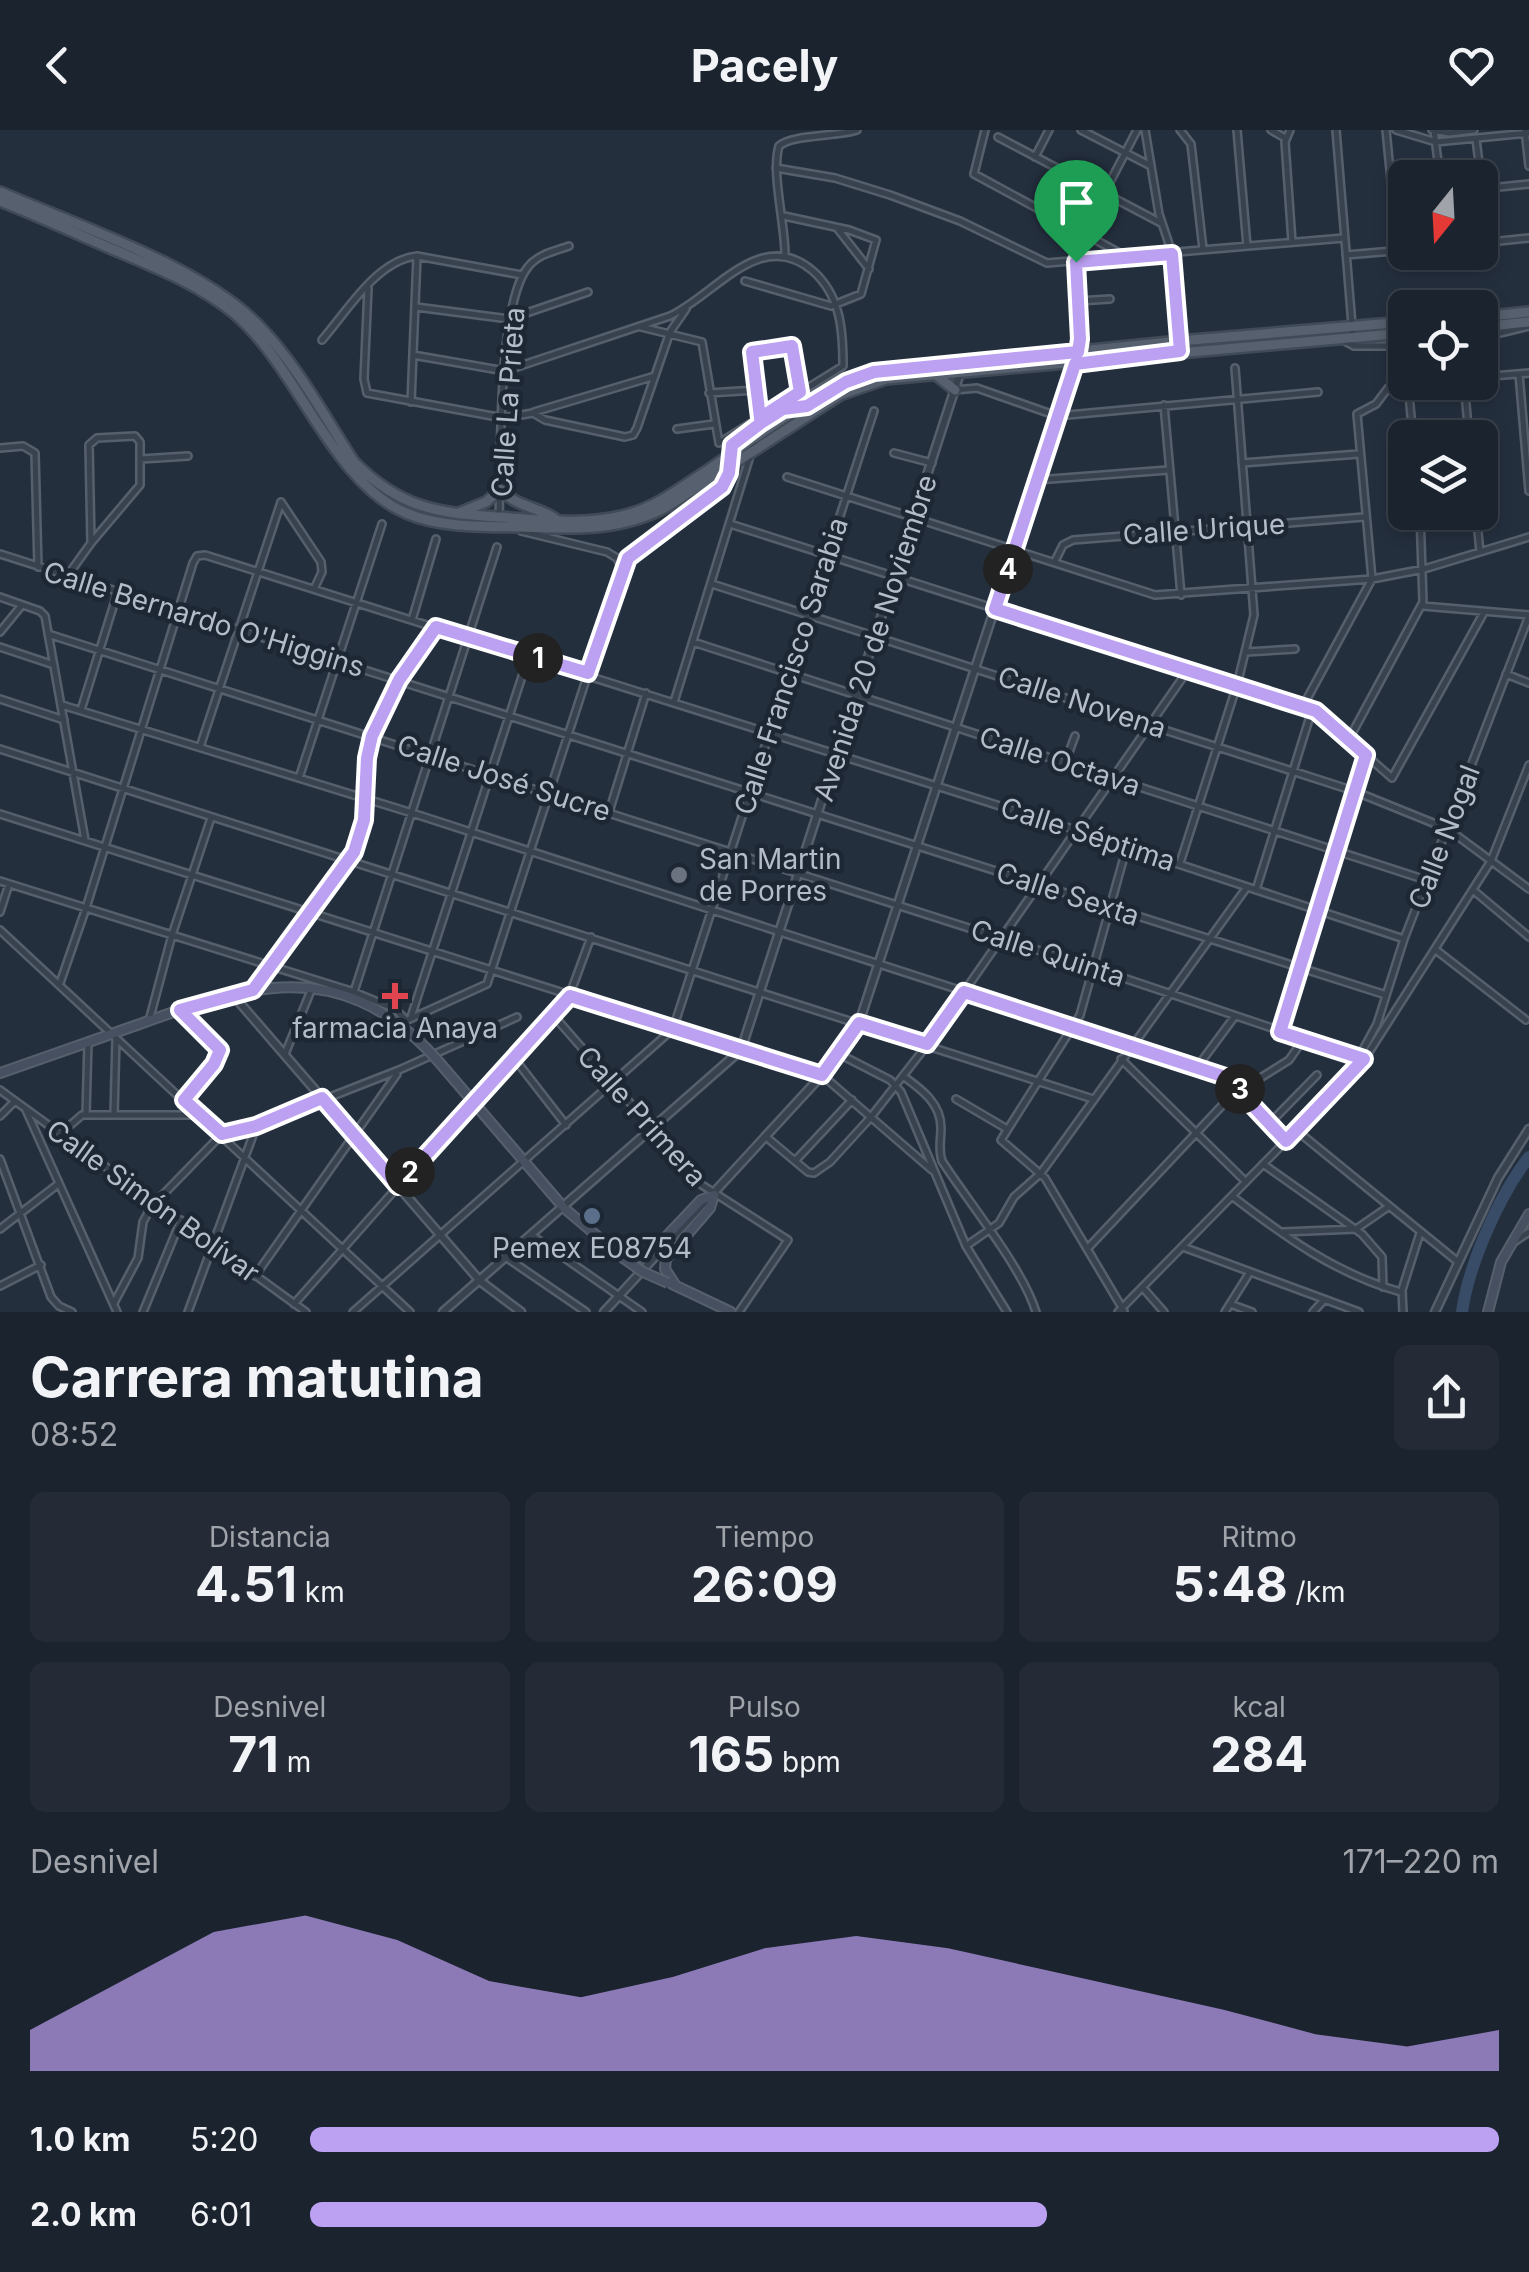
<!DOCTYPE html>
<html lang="es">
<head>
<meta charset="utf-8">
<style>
	:root { --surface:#1b232e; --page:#242b36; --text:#f1f3f6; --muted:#a0a4aa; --line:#39404a; --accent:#bca0f2 }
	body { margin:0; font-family:Inter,sans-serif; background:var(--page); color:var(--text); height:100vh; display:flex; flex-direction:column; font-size:38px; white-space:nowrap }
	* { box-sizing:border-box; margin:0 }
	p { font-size:32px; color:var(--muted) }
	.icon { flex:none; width:55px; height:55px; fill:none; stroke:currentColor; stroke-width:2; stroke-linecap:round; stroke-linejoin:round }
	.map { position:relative; height:1182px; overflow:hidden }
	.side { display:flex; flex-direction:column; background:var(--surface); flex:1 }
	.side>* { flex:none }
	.needle { width:65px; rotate:198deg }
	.controls { position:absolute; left:1388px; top:30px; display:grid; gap:20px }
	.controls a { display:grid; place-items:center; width:110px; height:110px; border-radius:15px; background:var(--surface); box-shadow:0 5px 15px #0003,0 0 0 2px var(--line); font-size:50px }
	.pin { position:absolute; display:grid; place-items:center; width:85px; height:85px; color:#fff; margin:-102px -42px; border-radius:50% 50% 50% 0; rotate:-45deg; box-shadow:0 0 10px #0007 }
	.pin .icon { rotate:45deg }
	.km { position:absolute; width:50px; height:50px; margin:-25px; border-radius:50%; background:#222; color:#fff; font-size:28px; line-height:50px; text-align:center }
	.round { display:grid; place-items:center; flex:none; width:105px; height:105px; border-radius:15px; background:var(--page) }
	.headline { display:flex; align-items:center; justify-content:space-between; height:170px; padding:0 30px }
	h1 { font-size:55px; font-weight:700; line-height:75px }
	.figures { display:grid; grid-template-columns:repeat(3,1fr); gap:15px; height:170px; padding:10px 30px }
	.figures div { display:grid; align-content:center; border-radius:15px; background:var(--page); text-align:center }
	.figures b { font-size:50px; font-weight:700 }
	.figures small { font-size:28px; font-weight:400 }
	.figures p { font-size:28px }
	.chart { height:280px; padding:20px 30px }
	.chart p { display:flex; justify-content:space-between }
	.chart svg { width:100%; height:180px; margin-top:10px; fill:var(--accent); opacity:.7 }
	ul { padding:0 30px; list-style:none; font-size:32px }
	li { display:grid; grid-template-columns:160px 120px 1fr; align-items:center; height:75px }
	li i { height:25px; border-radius:12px; background:var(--accent) }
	header { display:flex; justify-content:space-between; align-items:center; height:130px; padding:0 30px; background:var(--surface); font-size:45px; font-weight:700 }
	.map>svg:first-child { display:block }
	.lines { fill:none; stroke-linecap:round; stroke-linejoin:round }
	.river { stroke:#394c67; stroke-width:12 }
	.minor-casing { stroke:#565f6c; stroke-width:10 }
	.tertiary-casing { stroke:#565f6c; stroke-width:11 }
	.secondary-casing { stroke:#565f6c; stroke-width:12 }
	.primary-casing { stroke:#414a57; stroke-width:14 }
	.minor { stroke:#38414e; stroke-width:5 }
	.tertiary { stroke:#38414e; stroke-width:6 }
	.secondary { stroke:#465061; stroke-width:8 }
	.primary { stroke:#56606e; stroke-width:9 }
	.secondary-bridge-casing { stroke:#565f6c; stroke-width:12; stroke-linecap:butt }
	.secondary-bridge { stroke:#465061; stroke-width:8 }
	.route-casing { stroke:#fff; stroke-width:20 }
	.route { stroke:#bca0f2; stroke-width:12 }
	.worship-dot { fill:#6b7280; stroke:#1d2633; stroke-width:4 }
	.health-dot { fill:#e0444e; stroke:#1d2633; stroke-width:4 }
	.service-dot { fill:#5c6f8a; stroke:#1d2633; stroke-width:4 }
	.labels { text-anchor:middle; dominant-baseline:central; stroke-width:9; stroke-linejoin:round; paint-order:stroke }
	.street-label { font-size:28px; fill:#b4bcc9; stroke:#1d2633 }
	.poi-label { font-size:28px; fill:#b4bcc9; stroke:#1d2633 }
</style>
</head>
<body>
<header><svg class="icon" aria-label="back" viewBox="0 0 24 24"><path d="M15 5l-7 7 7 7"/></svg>Pacely<svg class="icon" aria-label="heart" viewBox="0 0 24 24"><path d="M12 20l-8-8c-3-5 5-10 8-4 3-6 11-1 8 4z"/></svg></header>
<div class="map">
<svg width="1529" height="1182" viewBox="0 0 1529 1182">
	<rect width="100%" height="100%" fill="#242f3e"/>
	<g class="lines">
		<path class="river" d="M1462,1182C1469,1133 1499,1066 1529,1027"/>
		<defs>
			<path id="minor" d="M985,0L974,44L1125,126
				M1081,0L1151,36
				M1145,0L1159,84L1172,123L1180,221
				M1180,0L1191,14L1203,119
				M1237,0L1247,116
				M1271,0L1285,8
				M1290,0L1285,12L1292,112
				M1336,0L1353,207
				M1386,0L1398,121
				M1396,0L1436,12L1529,3
				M1432,0L1449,3L1474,0
				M1434,0L1440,48
				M1525,0L1529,36
				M998,7L1161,93
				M1476,9L1480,41
				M1035,27L1049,0
				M776,38L835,48L890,65L960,91L1047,133L1344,108
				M1480,59L1529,54
				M837,98L869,139
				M1480,113L1529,108
				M785,125C785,93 771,43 779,16C793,4 836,7 857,0
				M1346,125L1405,120
				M745,151L831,176L861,164L876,110L849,100L784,86
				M368,158L364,249L367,263L503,288L533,283L545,290L625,307L633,305L637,298L670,202L686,179
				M1078,171L1110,169
				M416,177L509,189L588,162
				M1480,208L1529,196
				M322,210C348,180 377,130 417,126L522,145
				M1343,210L1354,216H1405
				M1079,219L1076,131L1080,110L1137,0
				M413,225L505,241L670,186C715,165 761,96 813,141C841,166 843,201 843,236L719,313L702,212L641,197
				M1519,244L1529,361
				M1480,247L1529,243
				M1464,252L1469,308
				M1408,254L1413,308
				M955,260L977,258L1057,286L1318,262
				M709,263L756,260
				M411,272L417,126
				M1164,275L1181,465
				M534,282L655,246
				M761,290L752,222L792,216L800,262
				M677,299L714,294
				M0,318L23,316L35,323L38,437
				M894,323L932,333
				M730,324C737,301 776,277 800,275
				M141,329L188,326
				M1242,333L1359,324
				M787,347L1155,465L1372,449L1424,439L1529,407
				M1037,350L1168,340
				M281,372L321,432L322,442L315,457
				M1476,382L1480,422
				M499,388C501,334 497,175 528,137C538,124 555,121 569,116
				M730,394L1316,581L1392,648L1483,484
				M521,401L607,422L617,428L622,439
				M0,424L1386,865
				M1055,431L1063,415L1073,410L1364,387
				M68,445L91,413L140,355V312L135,306L97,308L89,315L91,413
				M712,454L1354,661L1448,699L1529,759
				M0,467L40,481L45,486L85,710
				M1423,476L1529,485
				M412,490L436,409
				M0,502L22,475
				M48,504L1094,838L1364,929
				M693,512L1426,750
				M0,517L54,535
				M1246,522L1295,519
				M1506,544L1529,553
				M0,569L64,590
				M674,572L755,310
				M62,575L412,683L1247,953
				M1303,576L1372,449L1357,284L1376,274L1388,258L1426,252
				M81,580L118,461
				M1349,609L1423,472L1420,382
				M200,617L281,372
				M0,619L1093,969
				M1065,633L1075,606
				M299,648L382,394
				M609,682L646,563
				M0,684L822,945L932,1040
				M1180,733L1237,555L1254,485L1235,238
				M0,751L354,862L395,879L406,890
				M1256,760L1312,580
				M1473,760L1529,807
				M0,782L9,754
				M0,800L410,1182
				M1436,820L1526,890
				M60,853L86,778L193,433L197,426L205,425L1076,700L1404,809
				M253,859L359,713L372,606L399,550L436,497
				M352,868L497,417
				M180,880L220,921L214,933L184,970
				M554,886L702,1055L788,1110L739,1182
				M411,887L529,525
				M149,891L172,805L211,688
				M401,893L487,854L622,439C644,396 724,384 730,335
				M1280,902L1366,625
				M285,924L312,858
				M839,924L890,950L901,962L966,1116L1007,1182
				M1359,927L1377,894L1404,809L1529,486
				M514,928L566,995
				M1121,929L1246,1052
				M1198,936L1235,886
				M903,946C921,959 941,973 941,998C941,1010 938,1019 942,1031C969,1073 1022,1137 1036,1182
				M0,960L306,1182
				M1239,960L1286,1011
				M956,969L1007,999
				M26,980L117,1182
				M86,984L88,912
				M114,985L116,908
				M0,986L15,971
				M1269,994L1317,945
				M1296,1000L1458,1132
				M61,1003L82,985H197
				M765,1006L808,1042L814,1043L830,1032L871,987L927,915L1188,540
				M0,1029L51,1167L59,1176L72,1182
				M795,1031L852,970
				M1263,1034L1362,1104L1382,1127L1383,1157
				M1232,1066C1285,1107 1336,1144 1401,1162
				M0,1099L57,1055
				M1283,1102L1356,1099L1388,1077
				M533,1106L642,1182
				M1511,1114L1529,1102
				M966,1116L999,1093L1014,1067L1041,1043L1247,757
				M1183,1117L1359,1182
				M1087,1119L1230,967L1289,930L1303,910
				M507,1128L586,1182
				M255,1146L397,944
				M0,1156L41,1135
				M1143,1158L1164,1182
				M114,1173L138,1128L143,1092L151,1077L222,1004L256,996L399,940L517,887
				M294,1174L439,1010L567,872L591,807
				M1230,1174L1252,1182
				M1124,1181L1045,1048L1001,1010L1080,885L1127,716
				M143,1182L181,1090
				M188,1182L256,997
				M353,1182L673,899L874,281
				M1118,1182L1334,962L1369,922L1491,731L1529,635
				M1225,1182L1250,1142
				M1313,1182L1324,1170
				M1403,1182L1402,1160L1420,1103"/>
			<path id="tertiary" d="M233,865L480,1151L521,1182
				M443,1182L741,920L960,243
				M604,1182L822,945L859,893L1076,230
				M1435,1182L1498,1048L1529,999"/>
			<path id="secondary" d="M439,932L564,1078L622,1127
				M0,943C46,927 92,911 137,895C247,855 336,826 428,920
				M621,1122L634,1128L647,1127L701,1070L714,1065
				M672,1154L731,1182
				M676,1156L665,1139L666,1129L710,1078L714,1065
				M1488,1182L1501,1132L1529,1084"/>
			<path id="primary" d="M0,62C76,95 200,136 257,194C296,233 324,286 354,332C400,378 436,383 499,387C543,390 586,396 629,384C654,377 675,362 696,348C748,314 816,259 874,242L1179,211L1405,192
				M0,71C38,86 75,103 112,119C154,137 199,154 234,183C298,237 331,351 406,383C441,398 483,396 519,397C572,399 620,402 668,376L840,265L886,249L1405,203
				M1480,187L1529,182
				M1480,197L1529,192
				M936,245L955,260
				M500,359C517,378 538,376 557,390
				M459,383L486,372L500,360"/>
		</defs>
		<use href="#minor" class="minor-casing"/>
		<use href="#tertiary" class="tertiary-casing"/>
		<use href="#secondary" class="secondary-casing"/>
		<use href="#primary" class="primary-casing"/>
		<use href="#minor" class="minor"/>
		<use href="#tertiary" class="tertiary"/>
		<use href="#secondary" class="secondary"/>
		<use href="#primary" class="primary"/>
		<defs>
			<path id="secondary-bridge" d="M428,920L439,932
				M622,1127L643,1142L668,1153"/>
		</defs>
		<use href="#secondary-bridge" class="secondary-bridge-casing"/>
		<use href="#secondary-bridge" class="secondary-bridge"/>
	</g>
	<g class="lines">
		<defs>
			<path id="route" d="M1076,132L1080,209L1078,222L874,242L846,252L807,276L783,279L761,293L760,288L800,262L792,216L752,222L760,288L761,293L732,315L729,343L722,357L628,428L588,543L436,497L399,550L372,606L367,628L364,690L354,722L253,860L180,880L220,920L214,934L184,970L222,1004L256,996L322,968L398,1056L570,866L822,945L859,893L927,914L964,862L1247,954L1238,960L1286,1011L1364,929L1280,902L1366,625L1316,581L995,479L1075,234L1180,221L1172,124L1076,132"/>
		</defs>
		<use href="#route" class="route-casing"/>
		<use href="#route" class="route"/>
	</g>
	<circle class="worship-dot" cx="679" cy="745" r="10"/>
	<path class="health-dot" d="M390 851h10v10h10v10h-10v10h-10v-10h-10v-10h10z"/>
	<circle class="service-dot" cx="592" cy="1086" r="10"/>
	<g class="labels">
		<g class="street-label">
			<text transform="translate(508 272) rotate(-86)">Calle La Prieta</text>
			<text transform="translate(1204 399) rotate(-4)">Calle Urique</text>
			<text transform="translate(204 489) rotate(17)">Calle Bernardo O'Higgins</text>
			<text transform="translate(875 508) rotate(-72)">Avenida 20 de Noviembre</text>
			<text transform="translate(791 536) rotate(-72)">Calle Francisco Sarabia</text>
			<text transform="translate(1082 572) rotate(18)">Calle Novena</text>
			<text transform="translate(1060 631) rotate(18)">Calle Octava</text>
			<text transform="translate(504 648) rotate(18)">Calle José Sucre</text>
			<text transform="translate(1088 704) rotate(18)">Calle Séptima</text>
			<text transform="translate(1444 707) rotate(-69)">Calle Nogal</text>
			<text transform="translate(1068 764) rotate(18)">Calle Sexta</text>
			<text transform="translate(1048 823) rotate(18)">Calle Quinta</text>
			<text transform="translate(642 986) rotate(48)">Calle Primera</text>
			<text transform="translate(153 1071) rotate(36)">Calle Simón Bolívar</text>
		</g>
		<g class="poi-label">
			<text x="699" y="729" text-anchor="start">San Martin<tspan x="699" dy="32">de Porres</tspan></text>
			<text x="395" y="898">farmacia Anaya</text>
			<text x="592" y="1118">Pemex E08754</text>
		</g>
	</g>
</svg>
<div class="controls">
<a><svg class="needle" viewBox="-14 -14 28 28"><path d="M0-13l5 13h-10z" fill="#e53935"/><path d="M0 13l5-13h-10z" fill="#a0a4aa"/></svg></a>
<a><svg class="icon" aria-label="locate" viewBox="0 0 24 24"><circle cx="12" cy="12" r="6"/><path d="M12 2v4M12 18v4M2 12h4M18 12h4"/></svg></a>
<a><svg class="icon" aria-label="layers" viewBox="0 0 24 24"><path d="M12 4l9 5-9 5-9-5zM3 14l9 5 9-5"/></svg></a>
</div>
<div class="pin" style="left:1076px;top:132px;background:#1e9e55"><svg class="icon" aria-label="arrive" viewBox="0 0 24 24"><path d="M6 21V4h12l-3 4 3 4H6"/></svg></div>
<b class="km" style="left:538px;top:528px">1</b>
<b class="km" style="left:410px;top:1042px">2</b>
<b class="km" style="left:1240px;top:959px">3</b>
<b class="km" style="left:1008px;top:439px">4</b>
</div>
<section class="side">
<div class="headline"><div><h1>Carrera matutina</h1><p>08:52</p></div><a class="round"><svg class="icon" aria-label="share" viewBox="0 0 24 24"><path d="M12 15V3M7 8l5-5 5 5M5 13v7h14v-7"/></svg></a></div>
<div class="figures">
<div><p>Distancia</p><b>4.51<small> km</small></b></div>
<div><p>Tiempo</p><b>26:09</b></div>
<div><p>Ritmo</p><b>5:48<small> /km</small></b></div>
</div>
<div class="figures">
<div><p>Desnivel</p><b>71<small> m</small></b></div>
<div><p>Pulso</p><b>165<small> bpm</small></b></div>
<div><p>kcal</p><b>284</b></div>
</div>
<div class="chart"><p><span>Desnivel</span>171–220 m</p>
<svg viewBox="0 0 160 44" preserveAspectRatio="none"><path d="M0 44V34L10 22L20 10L30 6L40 12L50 22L60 26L70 21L80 14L90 11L100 14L110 19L120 24L130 29L140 35L150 38L160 34V44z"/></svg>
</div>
<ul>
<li><b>1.0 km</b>5:20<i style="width:100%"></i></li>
<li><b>2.0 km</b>6:01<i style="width:62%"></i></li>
</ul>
</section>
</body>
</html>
